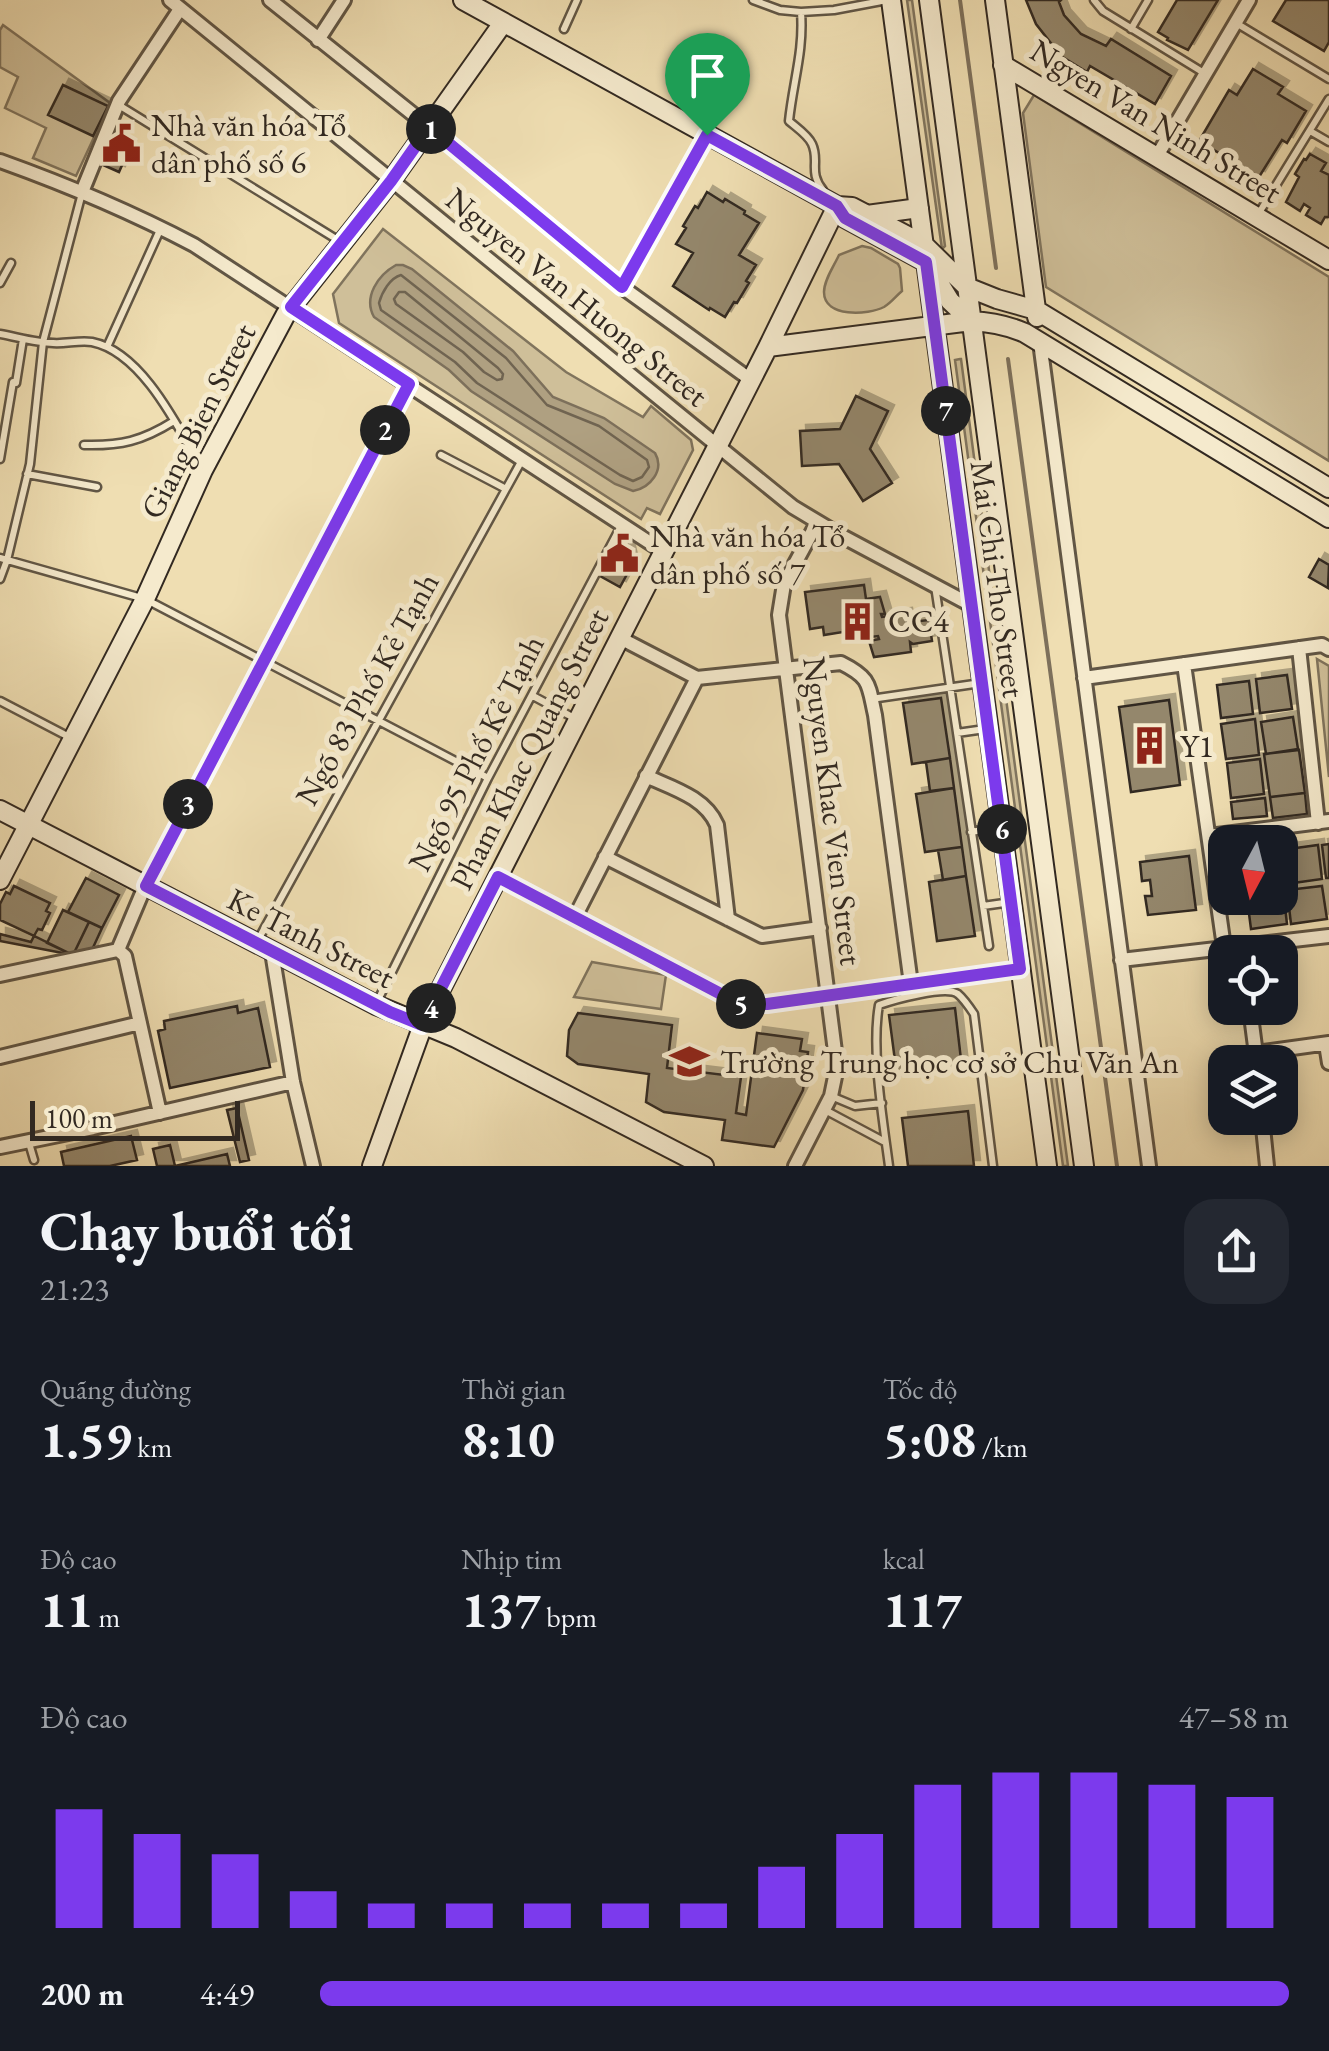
<!DOCTYPE html>
<html lang="vi">
<head>
<meta charset="utf-8">
<style>
	:root { --surface:#171b24; --page:#242831; --text:#f1f3f6; --muted:#9ea1a6; --accent:#7c3aed }
	body { margin:0; font-family:"EB Garamond",serif; background:var(--page); color:var(--text); height:100vh; display:flex; flex-direction:column; font-size:38px; white-space:nowrap }
	* { box-sizing:border-box; margin:0 }
	p { font-size:32px; color:var(--muted) }
	.icon { flex:none; width:55px; height:55px; fill:none; stroke:currentColor; stroke-width:2; stroke-linecap:round; stroke-linejoin:round }
	.map { position:relative; height:1166px; overflow:hidden }
	.side { display:flex; flex-direction:column; background:var(--surface); flex:1 }
	.side>* { flex:none }
	.needle { width:65px; rotate:187deg }
	.buttons { position:absolute; left:1208px; top:825px; display:grid; gap:20px }
	.buttons a { display:grid; place-items:center; width:90px; height:90px; border-radius:20px; background:var(--surface); box-shadow:0 5px 25px #0003; font-size:50px }
	.scale { position:absolute; left:30px; bottom:25px; width:210px; box-sizing:border-box; padding-left:10px; border:5px solid #322921; border-top:0; font-size:28px; line-height:35px; white-space:nowrap; color:#322921; -webkit-text-stroke:8px #f5eacd; paint-order:stroke }
	.pin { position:absolute; display:grid; place-items:center; width:85px; height:85px; color:#fff; margin:-102px -42px; border-radius:50% 50% 50% 0; rotate:-45deg; box-shadow:0 0 10px #0007 }
	.pin .icon { rotate:45deg }
	.km { position:absolute; width:50px; height:50px; margin:-25px; border-radius:50%; background:#222; color:#fff; font-size:28px; line-height:50px; text-align:center }
	.round { display:grid; place-items:center; flex:none; width:105px; height:105px; border-radius:30px; background:var(--page) }
	.headline { display:flex; align-items:center; justify-content:space-between; height:170px; padding:0 40px }
	h1 { font-size:55px; font-weight:700; line-height:75px }
	.metrics { display:grid; grid-template-columns:repeat(3,1fr); gap:15px; height:170px; padding:10px 40px }
	.metrics div { display:grid; align-content:center }
	.metrics b { font-size:50px; font-weight:700 }
	.metrics small { font-size:28px; font-weight:400 }
	.metrics p { font-size:28px }
	.chart { height:280px; padding:20px 40px }
	.chart p { display:flex; justify-content:space-between }
	.chart svg { width:100%; height:180px; margin-top:10px; stroke:var(--accent); stroke-width:6 }
	ul { padding:0 40px; list-style:none; font-size:32px }
	li { display:grid; grid-template-columns:160px 120px 1fr; align-items:center; height:75px }
	li i { height:25px; border-radius:12px; background:var(--accent) }
	.map>svg:first-child { display:block }
	.green { fill:#cfbf99; stroke:#80745d; stroke-width:2.5 }
	.water { fill:#afa081; stroke:#7d705b; stroke-width:2.5 }
	.lines { fill:none; stroke-linecap:round; stroke-linejoin:round }
	.shore { stroke:#706451; stroke-width:2.5 }
	.stream { stroke:#7d705b; stroke-width:4 }
	.building { fill:#94876c; stroke:#322921; stroke-width:2.5; filter:url(#shadow) }
	.lane-casing { stroke:#615645; stroke-width:11 }
	.street-casing { stroke:#615645; stroke-width:18 }
	.secondary-casing { stroke:#322921; stroke-width:22 }
	.lane { stroke:#f5eacd; stroke-width:6 }
	.street { stroke:#f5eacd; stroke-width:12 }
	.secondary { stroke:#f5eacd; stroke-width:18 }
	.route-casing { stroke:#fff; stroke-width:20 }
	.route { stroke:#7c3aed; stroke-width:12 }
	.labels { text-anchor:middle; dominant-baseline:central; stroke-width:10; stroke-linejoin:round; paint-order:stroke }
	.street-label { font-size:32px; fill:#322921; stroke:#f5eacd }
	.poi-label { font-size:32px; fill:#322921; stroke:#f5eacd; text-anchor:start }
</style>
</head>
<body>
<div class="map">
<svg width="1329" height="1166" viewBox="0 0 1329 1166">
	<defs>
		<filter id="shadow"><feDropShadow dx="6" dy="-6" stdDeviation="0" flood-color="#0004"/></filter>
	</defs>
	<rect width="100%" height="100%" fill="#efdeb2"/>
	<filter id="stains"><feTurbulence type="fractalNoise" baseFrequency=".002" numOctaves="4"/><feColorMatrix values="0 0 0 0 .2 0 0 0 0 .09 0 0 0 0 .02 0 0 0 .5 -.17"/></filter>
	<radialGradient id="worn" r=".72"><stop offset=".6" stop-color="#630" stop-opacity="0"/><stop offset="1" stop-color="#630" stop-opacity=".3"/></radialGradient>
	<path class="green" d="M907,0H912L945,246L942,249Z
		M3,25L110,103L76,176L33,158L46,128L5,108L18,77L0,67V30Z
		M1034,95L1329,277V461L1046,287L1023,113Z
		M383,229L566,372L643,417L651,406L691,440L693,450L660,514L647,508L641,519L339,323L333,294Z
		M862,246L871,248L898,264L900,268L902,291C896,296 891,303 884,307C868,315 824,318 824,292C824,280 834,266 839,255Z
		M960,359H961L1068,1166H1063L955,360Z
		M1317,659L1329,666V777Z
		M592,962L666,975L661,1009L574,997Z"/>
	<path class="water" d="M396,265H403L412,269L513,351L553,397L604,418L655,453C665,470 650,488 633,491L615,484L471,391L449,370L374,317C363,297 378,275 396,265Z"/>
	<g class="lines">
		<path class="shore" d="M401,275L506,358L547,405L599,426L647,460L649,467L642,477L633,481L620,475L477,383L455,362L381,310L379,303C382,292 390,278 401,275Z
			M399,292H405L498,368L503,374L502,379L497,380L484,372L463,352L396,304L394,299Z"/>
		<path class="stream" d="M960,0L996,268
			M1008,359L1117,1166"/>
	</g>
	<path class="building" d="M1026,0H1061L1059,2L1064,15L1081,34L1106,46L1111,39L1171,76L1155,104L1090,66L1087,72L1061,56L1036,24Z
		M1177,0H1218L1188,50L1167,40L1168,38L1158,32Z
		M1286,0H1329V42L1324,51L1273,21Z
		M1253,69L1283,87L1278,94L1306,111L1287,143L1282,140L1259,177L1199,141L1229,90L1237,95Z
		M63,85L108,106L93,136L48,115Z
		M112,138L130,147L119,172L101,164Z
		M1310,154L1326,163L1321,171L1329,175V217H1325L1321,224L1306,215L1310,208L1304,204L1300,211L1286,202L1299,177L1295,174L1304,159L1306,160Z
		M707,192L723,202L725,199L745,211L744,214L759,223L739,255L756,265L746,281L749,283L737,303L734,302L725,317L710,308L709,310L673,286L693,253L676,244L686,228L683,226L695,206L698,208Z
		M856,396L888,411L870,449L892,483L863,501L839,464L802,466L800,431L840,429Z
		M619,539L627,543L632,565L620,587L600,576Z
		M1319,559L1329,565L1328,588L1309,577Z
		M864,585L866,599L880,597L885,614H881L882,617L906,614L908,625L910,622L929,620L932,641L913,644L910,642L911,652L874,657L869,641L879,639L878,636L847,640L846,630H843V632L824,635L823,627L810,629L805,592Z
		M1287,675L1292,709L1260,713L1256,679Z
		M1249,681L1253,714L1221,718L1217,685Z
		M941,698L950,758L912,764L903,703Z
		M1169,700L1180,785L1131,792L1119,707Z
		M1293,717L1298,749L1266,754L1261,722Z
		M1255,719L1259,755L1226,759L1221,724Z
		M1299,750L1305,793L1270,797L1264,754Z
		M950,758L954,788L930,791L926,762Z
		M1260,759L1264,794L1231,798L1227,763Z
		M954,788L962,847L925,852L916,794Z
		M1305,793L1307,814L1273,818L1270,797Z
		M1265,798L1267,816L1233,819L1231,802Z
		M1329,844V878H1326L1322,845Z
		M1318,845L1322,879L1286,884L1281,850Z
		M962,847L966,876L943,880L938,850Z
		M1189,856L1196,910L1148,915L1145,896H1152L1150,880L1142,881L1140,862Z
		M966,876L975,936L937,941L929,882Z
		M86,878L119,895L102,928L68,912Z
		M14,886L50,903L46,911L50,913L42,930L38,929L34,936L0,920V904L6,892L10,894Z
		M1322,886L1327,919L1291,924L1287,890Z
		M1280,890H1283L1287,924L1251,929L1247,898H1280Z
		M63,910L89,922L73,955L47,943Z
		M89,922L102,928L91,952L73,955Z
		M0,934L31,942L34,936L73,955L0,941Z
		M237,1006L238,1013L258,1008L270,1067L170,1088L158,1031L165,1029L164,1021Z
		M955,1008L962,1068L897,1076L889,1015Z
		M578,1013L672,1025L667,1068L741,1077L736,1113L746,1115L757,1033L802,1039L800,1051L808,1052L803,1090L774,1147L722,1140L725,1120L664,1112L646,1102L649,1074L578,1064L567,1056L569,1030Z
		M237,1108L249,1160L240,1162L227,1110Z
		M968,1111L974,1166H908L902,1118Z
		M131,1136L137,1160L110,1166H64L61,1152Z
		M170,1145L175,1166H157L153,1149Z
		M227,1154L230,1166H175Z"/>
	<g class="lines">
		<defs>
			<path id="lane" d="M753,0L780,10L801,12C804,51 793,82 789,121C797,128 808,135 812,144C820,161 808,172 823,190
				M1094,0L1103,11L1204,73
				M801,12L834,10L887,0
				M1236,23L1329,79
				M564,29L577,0
				M1131,29L1148,0
				M117,104L341,242
				M1310,131L1329,142
				M1259,213L1329,99
				M0,283L11,263
				M0,334C17,337 36,343 53,343C66,344 79,340 92,342C142,352 178,427 201,467
				M107,347L160,230
				M84,445C121,446 142,441 174,421
				M441,455L506,489
				M0,459L13,382L16,383L23,339
				M27,474L97,487
				M0,558L145,599L488,778
				M0,579L7,560L30,464L43,342L82,193
				M935,586L989,946
				M533,696L576,719
				M871,699L981,683
				M0,701L71,738
				M957,733L985,729
				M971,832L1000,827
				M146,885L408,387
				M983,906L1011,902
				M258,940L522,460
				M376,1004L488,778L621,526
				M831,1096L855,1106L882,1103
				M825,1110L885,1142
				M29,1143L34,1160
				M889,1166C883,1120 871,1050 879,1005C893,1000 946,985 958,994C964,999 970,1008 974,1014L993,1166"/>
			<path id="street" d="M170,0L793,507L838,534L971,605
				M270,0L429,127L622,287L751,380
				M318,40L344,0
				M1157,156L1249,0
				M0,161C67,185 131,212 194,245L664,552
				M82,192L119,101L180,9
				M622,287L707,135
				M1040,342L1149,1166
				M1299,648L1318,823
				M1184,664L1224,947
				M697,678L841,663C871,678 868,684 875,715L911,984
				M1084,678L1322,645L1329,649
				M646,776C672,788 705,797 717,825L728,919
				M1209,836L1329,821
				M605,857L762,936L820,928
				M498,877L740,1004H767L1020,969
				M575,917L697,678L620,638
				M118,950L125,956L160,1113
				M118,950L145,886
				M272,952L293,1082L313,1166
				M1121,960L1329,936
				M0,975L118,950
				M1250,1008L1257,1062
				M1326,1044L1329,1063
				M1256,1053L1329,1043
				M0,1057L140,1023
				M1262,1118L1267,1166
				M0,1147L93,1128L293,1082
				M795,1166L831,1096L837,1067L779,615L784,584L817,523"/>
			<path id="secondary" d="M463,0L837,206L845,218L926,262L950,301L971,321
				M891,0L1047,1166
				M929,0L1084,1166
				M995,0L1037,317
				M1003,65L1329,260
				M837,206L852,207L923,244L967,287L997,299L1036,310L1329,488
				M867,215L919,208
				M768,347L971,321C990,322 1007,325 1025,333L1329,518
				M0,810L376,1005L456,1038L704,1166
				M0,880L145,599L203,470L286,314L391,181L503,23
				M372,1166L424,1022L768,347L837,206"/>
		</defs>
		<use href="#lane" class="lane-casing"/>
		<use href="#street" class="street-casing"/>
		<use href="#secondary" class="secondary-casing"/>
		<use href="#lane" class="lane"/>
		<use href="#street" class="street"/>
		<use href="#secondary" class="secondary"/>
	</g>
	<g class="lines">
		<defs>
			<path id="route" d="M429,127L622,287L707,135L837,206L845,218L926,262L1020,969L767,1004H740L498,877L422,1025L390,1012L146,886L409,384L291,307L391,181Z"/>
		</defs>
		<use href="#route" class="route-casing"/>
		<use href="#route" class="route"/>
	</g>
	<defs>
		<symbol id="civic-bare" viewBox="-9 -9 18 18"><path d="M-.6-6.5H3V-4.5H.6V-3L4-1V1h2V6H-6V1h2V-1L-.6-3ZM-1.2 2.5V6h2.4V2.5Z" fill="#8f2418" stroke="#f5eacd" stroke-width="2.5" paint-order="stroke"/></symbol>
		<symbol id="building-bare" viewBox="-9 -9 18 18"><path d="M-4-6H4V6H1V3H-1V6H-4ZM-2.5-4.3h1.7v1.8h-1.7ZM.8-4.3h1.7v1.8H.8ZM-2.5-1h1.7V.8h-1.7ZM.8-1h1.7V.8H.8Z" fill="#8f2418" stroke="#f5eacd" stroke-width="2.5" paint-order="stroke"/></symbol>
		<symbol id="school-bare" viewBox="-9 -9 18 18"><path d="M0-5L7-2L0 1L-7-2ZM-4 1L0 2.5L4 1V4Q0 6-4 4Z" fill="#8f2418" stroke="#f5eacd" stroke-width="2.5" paint-order="stroke"/></symbol>
	</defs>
	<g fill-rule="evenodd">
		<use href="#civic-bare" x="94" y="116" width="55" height="55"/>
		<use href="#civic-bare" x="592" y="526" width="55" height="55"/>
		<use href="#building-bare" x="830" y="594" width="55" height="55"/>
		<use href="#building-bare" x="1122" y="718" width="55" height="55"/>
		<use href="#school-bare" x="662" y="1034" width="55" height="55"/>
	</g>
	<g class="labels">
		<g class="street-label">
			<text transform="translate(1156 121) rotate(31)">Ngyen Van Ninh Street</text>
			<text transform="translate(577 297) rotate(39)">Nguyen Van Huong Street</text>
			<text transform="translate(198 421) rotate(-63)">Giang Bien Street</text>
			<text transform="translate(998 579) rotate(82)">Mai Chi Tho Street</text>
			<text transform="translate(367 689) rotate(-61)">Ngõ 83 Phố Kẻ Tạnh</text>
			<text transform="translate(529 749) rotate(-63)">Pham Khac Quang Street</text>
			<text transform="translate(476 753) rotate(-63)">Ngõ 95 Phố Kẻ Tạnh</text>
			<text transform="translate(833 811) rotate(83)">Nguyen Khac Vien Street</text>
			<text transform="translate(311 938) rotate(27)">Ke Tanh Street</text>
		</g>
		<g class="poi-label">
			<text x="151" y="125">Nhà văn hóa Tổ<tspan x="151" dy="37">dân phố số 6</tspan></text>
			<text x="650" y="536">Nhà văn hóa Tổ<tspan x="650" dy="37">dân phố số 7</tspan></text>
			<text x="888" y="621">CC4</text>
			<text x="1180" y="746">Y1</text>
			<text x="720" y="1062">Trường Trung học cơ sở Chu Văn An</text>
		</g>
	</g>
	<rect width="100%" height="100%" filter="url(#stains)"/>
	<rect width="100%" height="100%" fill="url(#worn)"/>
</svg>
<div class="buttons">
<a><svg class="needle" viewBox="-14 -14 28 28"><path d="M0-13l5 13h-10z" fill="#e53935"/><path d="M0 13l5-13h-10z" fill="#9ea1a6"/></svg></a>
<a><svg class="icon" aria-label="locate" viewBox="0 0 24 24"><circle cx="12" cy="12" r="6"/><path d="M12 2v4M12 18v4M2 12h4M18 12h4"/></svg></a>
<a><svg class="icon" aria-label="layers" viewBox="0 0 24 24"><path d="M12 4l9 5-9 5-9-5zM3 14l9 5 9-5"/></svg></a>
</div>
<div class="scale">100 m</div>
<div class="pin" style="left:707px;top:135px;background:#1e9e55"><svg class="icon" aria-label="arrive" viewBox="0 0 24 24"><path d="M6 21V4h12l-3 4 3 4H6"/></svg></div>
<b class="km" style="left:431px;top:129px">1</b>
<b class="km" style="left:385px;top:430px">2</b>
<b class="km" style="left:188px;top:804px">3</b>
<b class="km" style="left:431px;top:1008px">4</b>
<b class="km" style="left:741px;top:1004px">5</b>
<b class="km" style="left:1002px;top:829px">6</b>
<b class="km" style="left:946px;top:411px">7</b>
</div>
<section class="side">
<div class="headline"><div><h1>Chạy buổi tối</h1><p>21:23</p></div><a class="round"><svg class="icon" aria-label="share" viewBox="0 0 24 24"><path d="M12 15V3M7 8l5-5 5 5M5 13v7h14v-7"/></svg></a></div>
<div class="metrics">
<div><p>Quãng đường</p><b>1.59<small> km</small></b></div>
<div><p>Thời gian</p><b>8:10</b></div>
<div><p>Tốc độ</p><b>5:08<small> /km</small></b></div>
</div>
<div class="metrics">
<div><p>Độ cao</p><b>11<small> m</small></b></div>
<div><p>Nhịp tim</p><b>137<small> bpm</small></b></div>
<div><p>kcal</p><b>117</b></div>
</div>
<div class="chart"><p><span>Độ cao</span>47–58 m</p>
<svg viewBox="0 0 160 44" preserveAspectRatio="none"><path d="M5 44V15M15 44V21M25 44V26M35 44V35M45 44V38M55 44V38M65 44V38M75 44V38M85 44V38M95 44V29M105 44V21M115 44V9M125 44V6M135 44V6M145 44V9M155 44V12"/></svg>
</div>
<ul>
<li><b>200 m</b>4:49<i style="width:100%"></i></li>
</ul>
</section>
</body>
</html>
